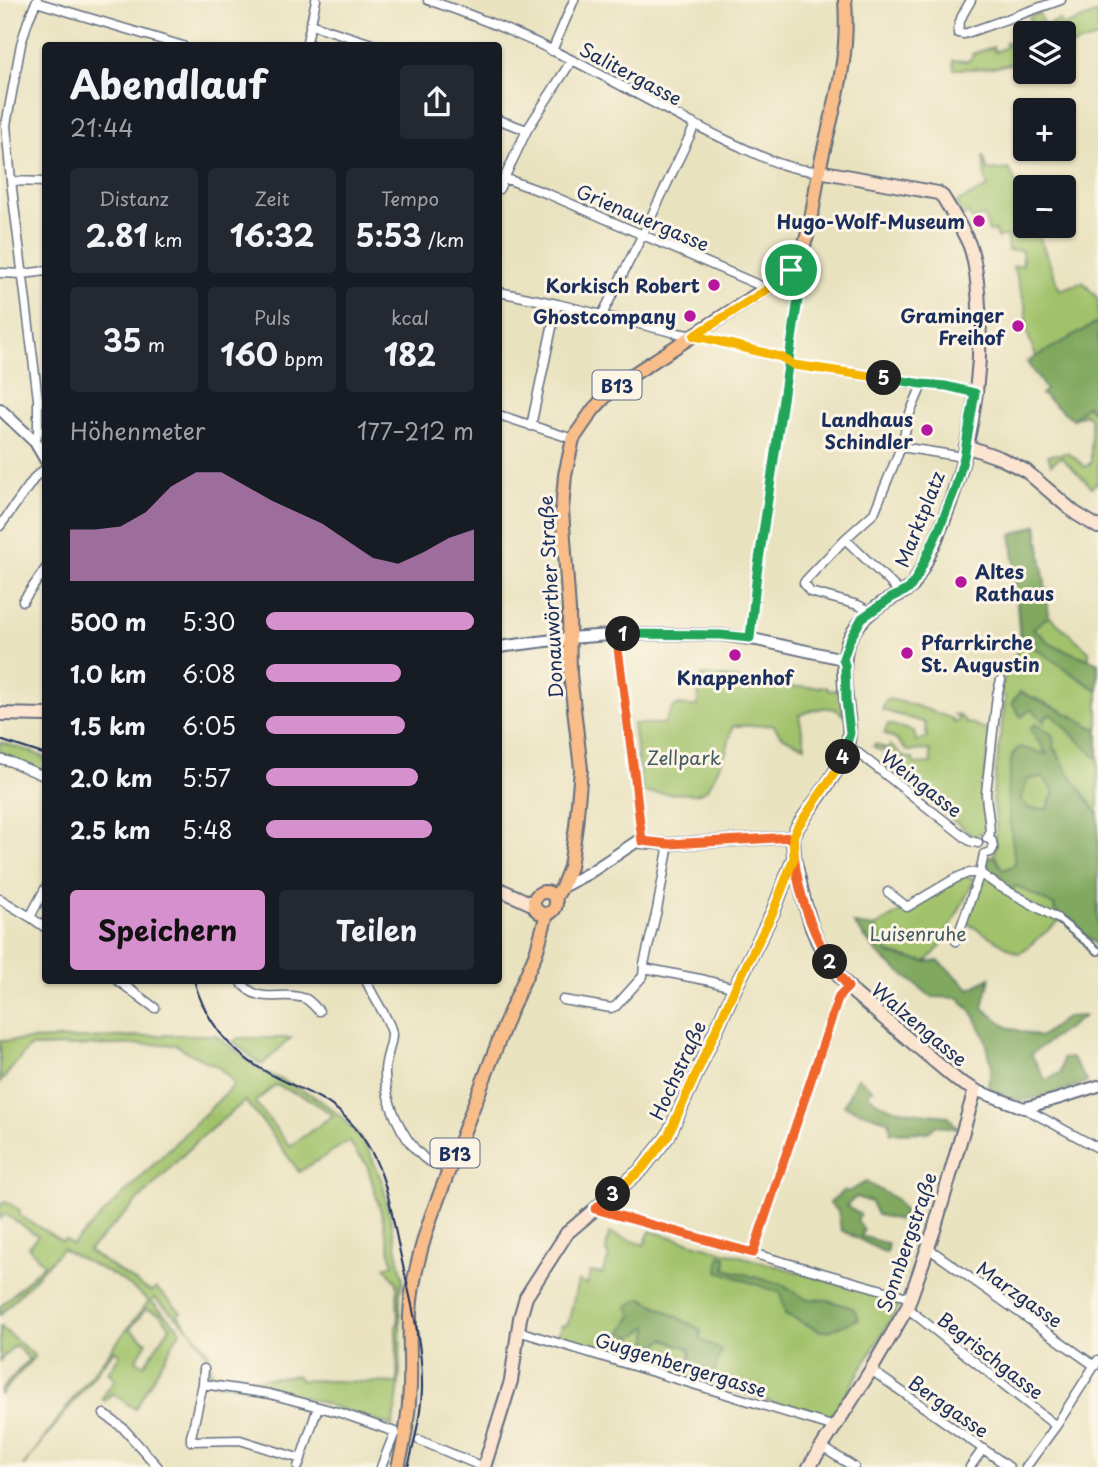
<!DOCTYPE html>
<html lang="de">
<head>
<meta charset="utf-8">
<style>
	:root { --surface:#171b24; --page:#242831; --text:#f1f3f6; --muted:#9ea1a6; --accent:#d690ce }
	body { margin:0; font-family:"Playpen Sans",sans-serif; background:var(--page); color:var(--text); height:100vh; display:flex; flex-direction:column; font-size:26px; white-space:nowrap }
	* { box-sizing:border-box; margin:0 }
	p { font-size:23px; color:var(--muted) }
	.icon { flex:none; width:38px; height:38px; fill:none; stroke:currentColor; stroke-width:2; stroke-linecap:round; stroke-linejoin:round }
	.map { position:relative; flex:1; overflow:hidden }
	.drawer { position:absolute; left:42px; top:42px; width:460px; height:942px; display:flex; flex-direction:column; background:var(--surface); border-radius:7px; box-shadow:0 2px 5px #0004 }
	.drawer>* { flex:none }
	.tools { position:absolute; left:1013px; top:21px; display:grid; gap:14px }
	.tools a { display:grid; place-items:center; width:63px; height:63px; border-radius:7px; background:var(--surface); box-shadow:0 2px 5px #0004; font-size:35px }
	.pin { position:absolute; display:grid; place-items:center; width:60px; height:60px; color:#fff; margin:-30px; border:4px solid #fff; border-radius:50%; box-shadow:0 2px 7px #0007 }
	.km { position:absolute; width:35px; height:35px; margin:-18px; border-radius:50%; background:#222; color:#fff; font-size:19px; line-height:35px; text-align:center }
	.round { display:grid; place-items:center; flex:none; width:74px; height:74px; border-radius:7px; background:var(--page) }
	.summary { display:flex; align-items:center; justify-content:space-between; height:119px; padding:0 28px }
	h1 { font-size:38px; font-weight:700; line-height:52px }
	.metrics { display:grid; grid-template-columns:repeat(3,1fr); gap:10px; height:119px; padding:7px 28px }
	.metrics div { display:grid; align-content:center; border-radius:7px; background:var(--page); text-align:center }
	.metrics b { font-size:30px; font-weight:700 }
	.metrics small { font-size:19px; font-weight:400 }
	.metrics p { font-size:19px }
	.chart { height:196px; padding:14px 28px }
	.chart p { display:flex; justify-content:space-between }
	.chart svg { width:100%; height:126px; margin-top:7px; fill:var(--accent); opacity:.7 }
	.cta { display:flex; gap:14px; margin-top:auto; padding:14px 28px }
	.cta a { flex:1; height:80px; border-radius:7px; background:var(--accent); color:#111; font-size:28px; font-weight:700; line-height:80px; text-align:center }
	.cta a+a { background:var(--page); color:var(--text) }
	ul { padding:0 28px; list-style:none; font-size:23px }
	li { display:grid; grid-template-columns:112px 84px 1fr; align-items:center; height:52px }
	li i { height:18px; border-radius:9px; background:var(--accent) }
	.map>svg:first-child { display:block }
	.green { fill:#a1c26b; stroke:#5e7864; stroke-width:2; fill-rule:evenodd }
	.forest { fill:#80a85f; stroke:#4e6c5e; stroke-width:2; fill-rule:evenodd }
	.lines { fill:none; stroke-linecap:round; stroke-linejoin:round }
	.pedestrian-casing { stroke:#636e80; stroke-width:10 }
	.minor-casing { stroke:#636e80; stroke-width:11 }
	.tertiary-casing { stroke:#636e80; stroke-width:14 }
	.secondary-casing { stroke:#636e80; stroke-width:16 }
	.primary-casing { stroke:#636e80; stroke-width:16 }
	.pedestrian { stroke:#fff; stroke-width:6 }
	.minor { stroke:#fff; stroke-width:8 }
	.tertiary { stroke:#fff; stroke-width:10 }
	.secondary { stroke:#fce5d0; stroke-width:12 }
	.primary { stroke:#f8bd89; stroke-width:12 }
	.rail { stroke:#1b2f5e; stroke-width:2 }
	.split-1-casing { stroke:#fff; stroke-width:14 }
	.split-2-casing { stroke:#fff; stroke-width:14 }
	.split-3-casing { stroke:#fff; stroke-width:14 }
	.split-4-casing { stroke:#fff; stroke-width:14 }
	.split-5-casing { stroke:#fff; stroke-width:14 }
	.split-6-casing { stroke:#fff; stroke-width:14 }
	.split-1 { stroke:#22a559; stroke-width:9 }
	.split-2 { stroke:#f0652b; stroke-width:9 }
	.split-3 { stroke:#f0652b; stroke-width:9 }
	.split-4 { stroke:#f5b400; stroke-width:9 }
	.split-5 { stroke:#22a559; stroke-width:9 }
	.split-6 { stroke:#f5b400; stroke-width:9 }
	.poi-dot { fill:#b5179e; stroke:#fcf5e5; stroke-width:2.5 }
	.labels { text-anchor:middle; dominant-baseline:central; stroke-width:6; stroke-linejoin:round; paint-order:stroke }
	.shield { fill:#fcf5e5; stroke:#5e6a86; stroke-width:2 }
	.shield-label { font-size:18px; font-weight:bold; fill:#1b2f5e }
	.street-label { font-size:19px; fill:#1b2f5e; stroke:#fcf5e5 }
	.poi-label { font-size:19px; font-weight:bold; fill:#1b2f5e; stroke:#fcf5e5; text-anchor:end }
	.park-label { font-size:19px; fill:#435b62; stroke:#fcf5e5 }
</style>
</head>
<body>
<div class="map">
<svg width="1098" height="1467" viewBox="0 0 1098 1467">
	<rect width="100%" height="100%" fill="#fcf5e5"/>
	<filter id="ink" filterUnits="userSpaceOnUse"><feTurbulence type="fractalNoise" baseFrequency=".0143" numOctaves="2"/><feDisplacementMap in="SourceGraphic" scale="14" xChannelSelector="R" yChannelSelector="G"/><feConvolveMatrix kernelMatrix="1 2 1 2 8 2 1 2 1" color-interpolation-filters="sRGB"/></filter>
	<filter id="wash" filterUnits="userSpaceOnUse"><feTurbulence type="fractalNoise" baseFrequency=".00686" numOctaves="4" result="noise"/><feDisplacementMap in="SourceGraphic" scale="28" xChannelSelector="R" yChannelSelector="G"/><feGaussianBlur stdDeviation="1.57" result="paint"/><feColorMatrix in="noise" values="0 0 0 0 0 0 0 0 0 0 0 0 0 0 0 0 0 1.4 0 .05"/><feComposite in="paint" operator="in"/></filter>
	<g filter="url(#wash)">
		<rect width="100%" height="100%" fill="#e9e2bf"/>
		<path class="green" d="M1039,13L1044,26L1059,20L1064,26L1098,13V38L1064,48V33H1033L1035,31L1029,17Z
			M1025,37V60C998,68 983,69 954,69L953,60L968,61L972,57V54L993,47L995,52L1006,47L1005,43Z
			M983,155L988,171L1009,169L1025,200L1026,226H1035L1060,290L1083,282L1098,299V322L1036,357L1027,332L1026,308L1013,266L1023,265L1022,250L1008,251L1006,235L997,238L995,231L989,232L984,216L972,220L969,213L961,217L956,203L988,187L985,177Z
			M1087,405L1098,416V485L1095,483L1092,487L1061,457L1051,464L1048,455L1068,453L1086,467L1091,462V419L1085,414L1073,419Z
			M1037,525L1049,616L1089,651V659L1098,663V946L1064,917L1019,954L967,923L987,866V859L994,855L996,844L994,835H996C998,822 993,807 993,794L1005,700V697L1000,692L1006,673L1021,644L1020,643L1012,535Z
			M702,675L732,678L760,687H827L829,691L840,689L844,716C831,701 816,710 799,715L805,746C793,742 779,738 774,725L733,726L726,752L708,789L697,794L642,793L633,724H664C677,698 673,707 697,706Z
			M886,699C910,702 931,711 953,719V722L956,723L959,719L955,715L960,716L968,724L971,723L991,732C988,754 984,777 983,799C983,811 988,822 986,833L981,834L979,832L975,837L888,770L890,767L886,764L888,761L883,759L887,751L882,749L881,751L873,746L875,744L888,749L890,745L904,757L913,759L914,764L931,763L930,750L907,751L897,740L884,733L888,724L914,731L916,741L927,738L925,723L923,722L882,710Z
			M0,742L32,752L45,758V773L0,755Z
			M963,875L975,879L940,947L926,962L888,953L875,927Z
			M171,1035H215L262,1071L308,1093L324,1103L341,1117L358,1135L370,1153L383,1184L403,1278L400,1293C400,1337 403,1383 392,1426L313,1400L280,1392L216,1383L208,1379C207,1371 208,1363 206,1356C202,1335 170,1312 154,1298L152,1302L181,1330L135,1409L112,1393L105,1401L102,1398L115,1380L108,1372L120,1355L114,1350L23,1467L75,1396L149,1301L119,1278L62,1249L0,1315V1307L44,1264L28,1247L38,1236L5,1214L0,1219V1203L2,1204L5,1201L20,1210L19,1215L62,1241L65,1239L72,1245L234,1085L230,1078L218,1067L193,1055L176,1045L161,1044L29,1047L0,1083V1041ZM276,1085L307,1098L333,1115L290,1146L255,1102ZM245,1101L270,1131L299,1172L349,1141L359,1157H361L367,1165L383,1219L393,1264L385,1267L397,1283L398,1324L396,1326L398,1383L301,1380L297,1375L224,1383L215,1381L212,1377L209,1353L178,1315L181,1312L156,1288L151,1292L88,1251L197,1141ZM146,1309L160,1314L170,1327L144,1365L136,1360L147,1342L130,1329Z
			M238,1038H291L262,1065L233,1042Z
			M650,1231L902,1301L831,1419L817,1416L557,1336L561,1326L568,1324L578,1281L587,1285L591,1272L602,1274L609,1258L606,1251L609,1233L644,1245Z
			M0,1326L35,1356L0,1395V1391L29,1359L15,1345L0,1361Z"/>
		<path class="forest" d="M1098,322V416L1087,405L1073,419L1041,394L1046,390L1027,362Z
			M1037,525L1049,616L1033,628L1052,645L1098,663V691L1020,638L1012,535Z
			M1020,692L1063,711L1098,730V759L1051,714L1045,717V723L1032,709L1021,717L1012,703Z
			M1035,724L1053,735L1054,747L1066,769L1098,814V946L1054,910L1055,906L1017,886L1010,889C996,881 988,876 987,859L994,855L1003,870L1015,865L1007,795L1012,755L1019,747L1047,754L1030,729ZM1043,777L1054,792L1047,809L1028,808L1021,798L1028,779Z
			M854,924L875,927L888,954L926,962L939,961L970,989L990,978L983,1008L1007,1027L1040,1037L1067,1017L1085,1016L1031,1054L1046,1081L1061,1072L1062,1059L1072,1058L1087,1082L1050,1095L1020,1101L987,1089L992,1067L985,1037L974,1015L959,998L932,997L881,957Z
			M857,1077L873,1090L868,1093C878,1112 927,1113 948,1116L958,1129L937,1125L928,1132L891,1133L889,1121L844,1106Z
			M866,1182L896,1199L905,1213L899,1220L877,1215L871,1202L856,1197L846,1206L861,1215L857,1220L864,1230L861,1236L888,1244L886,1253L841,1230L838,1211L829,1203L843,1191H850Z
			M720,1255L726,1256L725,1269L780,1284L806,1299L827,1300L853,1308L859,1319L828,1331H820L785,1314L781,1293L718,1271Z
			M642,1298L701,1330L700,1339L722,1351L717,1362L713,1379L691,1372L690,1349L664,1339L650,1353L647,1345L649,1326L633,1337L621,1333L632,1316L628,1306Z"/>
	</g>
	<g filter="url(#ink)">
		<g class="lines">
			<defs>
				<path id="pedestrian" d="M1057,918L1098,951"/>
				<path id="minor" d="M428,0C476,16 527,37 572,60C624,86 675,116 728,141C757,154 786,171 819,171
					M971,0C965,11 958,20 958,33L964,34L1061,0
					M36,2L183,46
					M310,24L378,46
					M306,46L316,0
					M552,51L574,0
					M499,120L527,130
					M504,178L548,194L768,289
					M11,181L46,182
					M499,189L527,130L572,60
					M0,273L23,274L46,271
					M499,292L557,304L672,332L705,338L781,357L794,365L922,385L946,386L975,393
					M602,315L643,234L695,125
					M499,415L573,439
					M531,426L557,304
					M35,442L38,432V399L11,181L6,125L21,44L28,21L37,0
					M901,447L964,457
					M0,526L36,476L46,468
					M845,539L901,593
					M23,601L46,568
					M871,612L858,605L810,592L804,583L806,580L845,539L874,513L901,447L910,413L922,385
					M615,634L617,641L634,770L642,841
					M750,638L757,573L800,286L796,273L791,270
					M848,745L970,841L978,843
					M0,759L11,762L46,777
					M989,839C992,826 986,807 986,793L997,695L1001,680
					M984,854L980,873L997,885L1057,918
					M984,854L991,852L993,848L992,841L987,838
					M888,892L907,907L956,878L968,873H980L956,941
					M0,899L30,917L46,928
					M30,917L46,887
					M644,968L705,980L735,988
					M117,980L155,1008
					M239,980C259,1008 282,989 306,999C311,1002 315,1007 319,1011
					M366,980C371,995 391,1021 392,1034C392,1046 385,1058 385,1071C384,1100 402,1139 424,1158C430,1163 440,1166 449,1169
					M563,1000L611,1008L616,1006L643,976L644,964L657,910L669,844
					M1024,1108L1098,1148
					M595,1209L911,1298
					M928,1248L1095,1366
					M753,1253L839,996L848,987
					M907,1308L1056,1426
					M518,1331L835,1427
					M204,1369L203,1384L191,1437V1441L240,1440L301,1459
					M871,1370L1009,1467
					M203,1384L270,1394L341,1413L395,1432L381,1467
					M104,1414L123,1428L158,1467
					M419,1440L483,1467
					M822,1447L854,1467
					M298,1467L318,1407
					M970,1467L983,1449
					M1026,1467L1056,1426L1098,1360"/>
				<path id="tertiary" d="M0,409L35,442L46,461
					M499,647L569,638L623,634L721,635L757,640L843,659
					M562,887L589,873L636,842L669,844L793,837
					M975,1090L1024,1108L1057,1099L1098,1086"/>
				<path id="secondary" d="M966,446L1000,458L1026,471L1075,513L1098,527
					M0,714L46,715
					M794,858L804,901L812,928L818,942L840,977L855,994L958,1081L975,1090L934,1230L907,1308L871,1370L809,1467
					M499,889L534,905
					M484,1467L511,1381L520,1318L526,1297L567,1233L642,1169L668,1136L735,988L773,912L794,858L793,837L797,828C813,802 847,765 849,735C850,727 848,717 847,709C845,689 841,657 849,640C858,621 872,609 890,599C898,594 907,592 913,585C960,502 984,402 979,307C978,288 976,261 969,244C962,228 952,212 943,197L938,193L819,171"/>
				<path id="primary" d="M534 903a11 11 0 1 1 22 0a11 11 0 1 1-22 0Z
					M555,898L562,887L570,867L576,826L581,769L570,674L569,610L562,510L565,475L573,439L593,410L615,386L784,277C813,249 812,203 820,166C829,125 842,85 845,43C846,29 846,14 845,0
					M398,1467C405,1441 409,1414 410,1387C411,1358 408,1330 411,1301C414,1272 422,1244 431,1217L509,1014L536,953L547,914"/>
			</defs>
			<use href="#pedestrian" class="pedestrian-casing"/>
			<use href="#minor" class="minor-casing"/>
			<use href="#tertiary" class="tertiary-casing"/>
			<use href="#secondary" class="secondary-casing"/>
			<use href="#primary" class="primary-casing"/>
			<use href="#pedestrian" class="pedestrian"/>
			<use href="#minor" class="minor"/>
			<use href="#tertiary" class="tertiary"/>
			<use href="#secondary" class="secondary"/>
			<use href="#primary" class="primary"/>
			<path class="rail" d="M0,740L46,755
				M194,980C204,1018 229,1051 263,1070C289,1086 319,1093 342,1114C357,1128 370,1146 378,1166C389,1191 393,1221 399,1248C409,1294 423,1341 422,1389C421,1416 415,1441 408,1467"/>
		</g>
	</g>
	<g class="lines" filter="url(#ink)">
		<defs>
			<path id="split-1" d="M623,634L721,635L750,638L757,573L800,286L796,274L791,270"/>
			<path id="split-2" d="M623,634H615L617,641L634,771L642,841L669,844L793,837C794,881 808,925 830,962"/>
			<path id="split-3" d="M613,1194L595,1209L753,1253L839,996L848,987L830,962"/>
			<path id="split-4" d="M613,1194L642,1169L668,1136L735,988L773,912L794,858L793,837L797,828L840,765L843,757"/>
			<path id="split-5" d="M843,757L850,733L846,700L845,665L843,659L849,641L862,618L891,598L909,589L917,577L940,527L955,489L964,457L975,393L946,386L922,384L884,378"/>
			<path id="split-6" d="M791,270L784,278L768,289L694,336L705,338L781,357L794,365L884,378"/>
		</defs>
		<use href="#split-1" class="split-1-casing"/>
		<use href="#split-2" class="split-2-casing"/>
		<use href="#split-3" class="split-3-casing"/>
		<use href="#split-4" class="split-4-casing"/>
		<use href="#split-5" class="split-5-casing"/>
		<use href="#split-6" class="split-6-casing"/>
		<use href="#split-1" class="split-1"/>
		<use href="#split-2" class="split-2"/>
		<use href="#split-3" class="split-3"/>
		<use href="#split-4" class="split-4"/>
		<use href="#split-5" class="split-5"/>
		<use href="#split-6" class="split-6"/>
	</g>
	<g class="poi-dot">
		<circle cx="979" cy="221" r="7"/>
		<circle cx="714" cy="285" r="7"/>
		<circle cx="690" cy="316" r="7"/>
		<circle cx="1018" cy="326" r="7"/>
		<circle cx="927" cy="430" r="7"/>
		<circle cx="961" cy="582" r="7"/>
		<circle cx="907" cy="653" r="7"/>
		<circle cx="735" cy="655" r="7"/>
	</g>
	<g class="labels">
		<g class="shield">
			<rect x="592.5" y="370.5" width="49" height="29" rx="5"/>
			<rect x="430.5" y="1138.5" width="49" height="29" rx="5"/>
		</g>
		<g class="shield-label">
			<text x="617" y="385">B13</text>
			<text x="455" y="1153">B13</text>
		</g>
		<g class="street-label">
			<text transform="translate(631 73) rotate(28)">Salitergasse</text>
			<text transform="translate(643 217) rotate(23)">Grienauergasse</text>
			<text transform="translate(919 519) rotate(-68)">Marktplatz</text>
			<text transform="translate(550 597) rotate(-93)">Donauwörther Straße</text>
			<text transform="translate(922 783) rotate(38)">Weingasse</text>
			<text transform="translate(920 1024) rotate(40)">Walzengasse</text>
			<text transform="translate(677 1070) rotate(-65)">Hochstraße</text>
			<text transform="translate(906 1242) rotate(-71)">Sonnbergstraße</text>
			<text transform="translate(1020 1294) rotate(35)">Marzgasse</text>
			<text transform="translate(991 1355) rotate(38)">Begrischgasse</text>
			<text transform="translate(681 1364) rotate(17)">Guggenbergergasse</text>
			<text transform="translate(949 1406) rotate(35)">Berggasse</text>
		</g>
		<g class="poi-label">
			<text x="965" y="221">Hugo-Wolf-Museum</text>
			<text x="700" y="285">Korkisch Robert</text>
			<text x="1004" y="315">Graminger<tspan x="1004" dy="22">Freihof</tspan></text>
			<text x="676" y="316">Ghostcompany</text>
			<text x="913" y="419">Landhaus<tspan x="913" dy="22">Schindler</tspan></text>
			<text x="975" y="571" text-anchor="start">Altes<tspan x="975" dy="22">Rathaus</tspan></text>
			<text x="921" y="642" text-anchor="start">Pfarrkirche<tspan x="921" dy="22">St. Augustin</tspan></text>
			<text x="735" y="677" text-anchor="middle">Knappenhof</text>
		</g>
		<g class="park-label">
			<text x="684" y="757">Zellpark</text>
			<text x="918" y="933">Luisenruhe</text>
		</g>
	</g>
</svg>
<div class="tools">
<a><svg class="icon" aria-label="layers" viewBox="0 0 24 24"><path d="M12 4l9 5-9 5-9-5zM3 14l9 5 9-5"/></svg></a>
<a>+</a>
<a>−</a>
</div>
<div class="pin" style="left:791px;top:270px;background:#1e9e55"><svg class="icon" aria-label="arrive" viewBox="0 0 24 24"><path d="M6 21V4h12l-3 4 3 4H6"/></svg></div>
<b class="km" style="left:623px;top:634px">1</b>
<b class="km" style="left:830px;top:962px">2</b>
<b class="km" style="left:613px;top:1194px">3</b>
<b class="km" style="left:843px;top:757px">4</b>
<b class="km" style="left:884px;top:378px">5</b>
<section class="drawer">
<div class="summary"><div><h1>Abendlauf</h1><p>21:44</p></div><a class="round"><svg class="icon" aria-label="share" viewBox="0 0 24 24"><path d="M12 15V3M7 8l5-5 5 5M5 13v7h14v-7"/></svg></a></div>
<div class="metrics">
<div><p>Distanz</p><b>2.81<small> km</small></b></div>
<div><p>Zeit</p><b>16:32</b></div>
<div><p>Tempo</p><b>5:53<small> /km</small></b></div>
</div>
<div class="metrics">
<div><b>35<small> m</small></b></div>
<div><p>Puls</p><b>160<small> bpm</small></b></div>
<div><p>kcal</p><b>182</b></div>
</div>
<div class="chart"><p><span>Höhenmeter</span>177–212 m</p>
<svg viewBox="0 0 160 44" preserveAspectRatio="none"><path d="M0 44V26L10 26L20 25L30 20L40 11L50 6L60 6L70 11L80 16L90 20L100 24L110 30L120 36L130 38L140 34L150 29L160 26V44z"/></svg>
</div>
<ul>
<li><b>500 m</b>5:30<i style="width:100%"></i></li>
<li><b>1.0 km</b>6:08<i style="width:65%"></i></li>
<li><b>1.5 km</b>6:05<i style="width:67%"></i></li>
<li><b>2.0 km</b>5:57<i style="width:73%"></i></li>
<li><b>2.5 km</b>5:48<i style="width:80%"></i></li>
</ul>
<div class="cta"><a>Speichern</a><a>Teilen</a></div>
</section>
</div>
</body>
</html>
